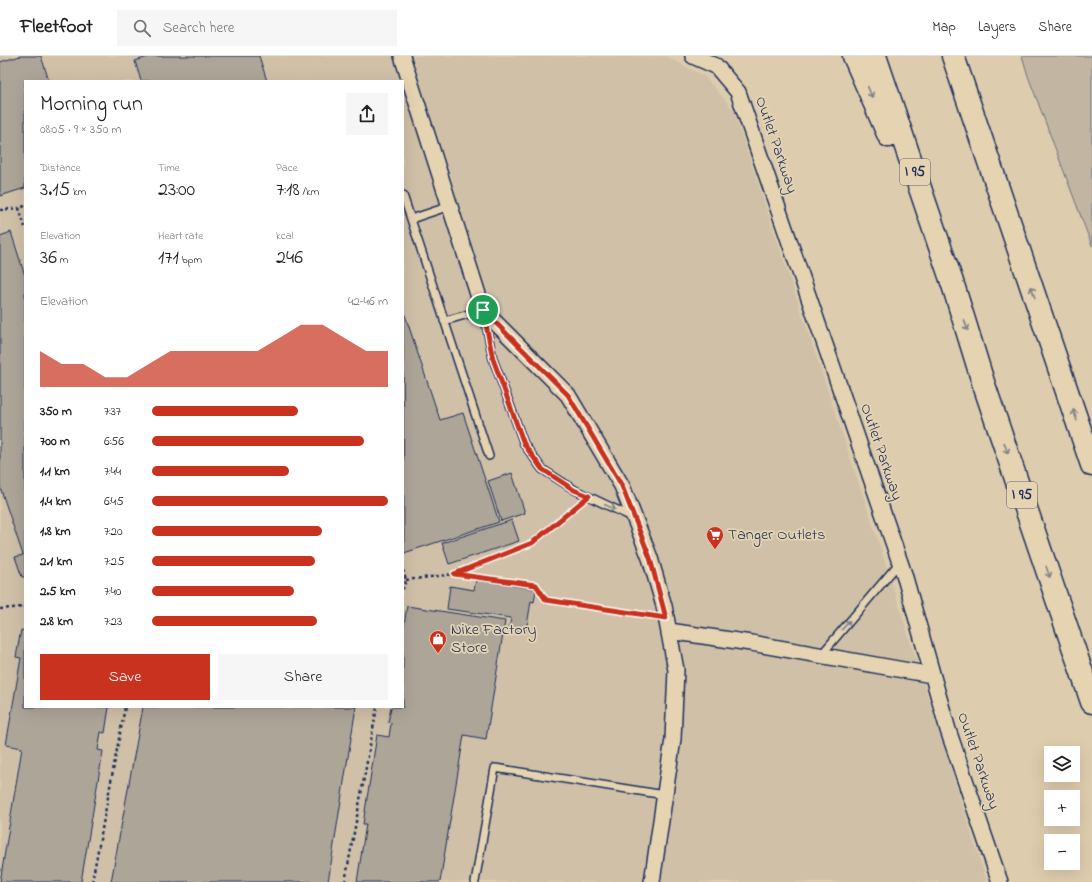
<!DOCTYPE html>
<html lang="en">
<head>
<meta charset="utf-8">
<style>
	:root { --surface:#fff; --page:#f6f6f6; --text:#222; --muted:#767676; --line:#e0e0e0; --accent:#c8321e }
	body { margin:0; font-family:"Indie Flower",sans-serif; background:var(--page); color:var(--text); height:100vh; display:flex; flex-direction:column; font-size:15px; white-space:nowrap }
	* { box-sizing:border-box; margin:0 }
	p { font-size:13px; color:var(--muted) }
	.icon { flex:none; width:22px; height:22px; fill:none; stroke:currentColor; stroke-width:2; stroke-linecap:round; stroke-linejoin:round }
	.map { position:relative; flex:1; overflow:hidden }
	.panel { position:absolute; left:24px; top:24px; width:380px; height:628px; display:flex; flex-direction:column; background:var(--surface); border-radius:0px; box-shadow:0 4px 16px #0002 }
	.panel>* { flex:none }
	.buttons { position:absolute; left:1044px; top:690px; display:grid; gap:8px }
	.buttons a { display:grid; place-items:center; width:36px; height:36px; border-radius:0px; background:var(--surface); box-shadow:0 4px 16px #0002; font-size:20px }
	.pin { position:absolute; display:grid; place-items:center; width:34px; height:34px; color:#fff; margin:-17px; border:2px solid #fff; border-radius:50%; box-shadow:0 1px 4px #0007 }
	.round { display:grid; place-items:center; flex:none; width:42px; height:42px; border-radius:0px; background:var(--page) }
	.summary { display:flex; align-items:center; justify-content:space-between; height:68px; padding:0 16px }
	h1 { font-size:22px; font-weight:600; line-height:30px }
	.figures { display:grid; grid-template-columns:repeat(3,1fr); gap:6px; height:68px; padding:4px 16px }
	.figures div { display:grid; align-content:center }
	.figures b { font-size:20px; font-weight:600 }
	.figures small { font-size:11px; font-weight:400 }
	.figures p { font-size:11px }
	.chart { height:112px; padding:8px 16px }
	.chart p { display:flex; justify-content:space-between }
	.chart svg { width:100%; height:72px; margin-top:4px; fill:var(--accent); opacity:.7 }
	.cta { display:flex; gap:8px; margin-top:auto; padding:8px 16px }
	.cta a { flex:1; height:46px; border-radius:0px; background:var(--accent); color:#fff; font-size:16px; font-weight:600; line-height:46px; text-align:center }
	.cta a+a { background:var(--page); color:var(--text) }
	ul { padding:0 16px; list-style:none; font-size:13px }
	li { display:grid; grid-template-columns:64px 48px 1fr; align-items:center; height:30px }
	li i { height:10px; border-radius:5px; background:var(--accent) }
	header { display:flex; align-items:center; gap:24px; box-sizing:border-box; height:56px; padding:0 20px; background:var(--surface); border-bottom:1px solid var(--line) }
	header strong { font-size:19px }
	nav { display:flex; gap:22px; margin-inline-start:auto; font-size:14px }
	.search { width:280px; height:36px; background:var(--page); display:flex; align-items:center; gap:10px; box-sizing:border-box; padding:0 14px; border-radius:0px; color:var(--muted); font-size:15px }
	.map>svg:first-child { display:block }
	.built { fill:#d0c0a8; fill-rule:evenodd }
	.green { fill:#c2b5a2; stroke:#6e7280 }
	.building { fill:#aea599; stroke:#1b2f5e }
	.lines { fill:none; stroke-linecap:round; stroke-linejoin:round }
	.lane-casing { stroke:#1b2f5e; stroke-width:10 }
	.street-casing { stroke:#1b2f5e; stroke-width:18 }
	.highway-casing { stroke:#1b2f5e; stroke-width:25 }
	.path { stroke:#1b2f5e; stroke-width:2.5; stroke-dasharray:3 3; stroke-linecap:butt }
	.lane { stroke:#e6d3b1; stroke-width:7 }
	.street { stroke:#e6d3b1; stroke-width:15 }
	.highway { stroke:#e6d3b1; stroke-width:22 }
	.oneway { stroke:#808188 }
	.route-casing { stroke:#fff; stroke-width:8 }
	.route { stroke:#c8321e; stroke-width:5 }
	.labels { text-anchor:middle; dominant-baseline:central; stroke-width:3.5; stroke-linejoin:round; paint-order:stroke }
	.shield { fill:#e6d3b1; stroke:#586077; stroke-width:1 }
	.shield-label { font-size:15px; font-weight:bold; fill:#1b2f5e }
	.street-label { font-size:16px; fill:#1b2f5e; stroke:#e6d3b1 }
	.poi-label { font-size:16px; fill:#1b2f5e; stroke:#e6d3b1; text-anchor:start }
</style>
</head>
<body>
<header>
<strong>Fleetfoot</strong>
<div class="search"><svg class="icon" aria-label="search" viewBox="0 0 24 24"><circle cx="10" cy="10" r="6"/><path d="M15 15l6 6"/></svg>Search here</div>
<nav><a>Map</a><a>Layers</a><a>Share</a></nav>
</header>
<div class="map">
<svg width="1092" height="826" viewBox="0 0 1092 826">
	<rect width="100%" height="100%" fill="#deccae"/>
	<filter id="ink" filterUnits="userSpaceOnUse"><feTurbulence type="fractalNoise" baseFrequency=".025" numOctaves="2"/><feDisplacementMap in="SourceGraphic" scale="8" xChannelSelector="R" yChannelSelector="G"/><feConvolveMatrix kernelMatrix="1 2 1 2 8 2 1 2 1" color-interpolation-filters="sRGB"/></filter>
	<g filter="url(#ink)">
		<path class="built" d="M0,0H665L704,20L733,53L878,484L987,826H0ZM25,25H403V651H25Z"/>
		<path class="green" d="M1022,0H1092V190L1028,20Z"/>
		<path class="building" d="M20,0H41L49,25H25V132L0,140V6Z
			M151,0H259L267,25H141L135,5Z
			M11,176L25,220V521H22L15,501L23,499L0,431V180Z
			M403,253L440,364L463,357L499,466L404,497Z
			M512,417L525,457L501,465L488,425Z
			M512,464L519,485L449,508L442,487Z
			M476,524L536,533L534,546L531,545L526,576L509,573L511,562L447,553L450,530L474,534Z
			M407,550L505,565L486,683L464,679L440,826H357L366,768H363L377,679L389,681L391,667L388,666L391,651H403V576Z
			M21,574L25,575V651H109L105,677L101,676L98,694L103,695L81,826H0L22,692L6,689L21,602L16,601Z
			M143,651H356L328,826H111Z"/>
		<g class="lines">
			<defs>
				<path id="lane" d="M403,139L489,400
					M411,163L450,150
					M444,265L483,254L493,303L510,349L524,388L542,413L575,434L632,461
					M821,599L900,506
					M475,826L495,712L665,739"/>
				<path id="street" d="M402,0L483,254L568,339L622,430L650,502L664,550L676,614L673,683L652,826
					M693,0L716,10L738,36L904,518L948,674L1000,826
					M669,575L751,587L932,619"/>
				<path id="highway" d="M854,0L889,80
					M875,0L954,232L983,326L1092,646
					M953,0L1092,409"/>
			</defs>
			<use href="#lane" class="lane-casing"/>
			<use href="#street" class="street-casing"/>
			<use href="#highway" class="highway-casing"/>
			<path class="path" d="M25,150L19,152L25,171
				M0,154L19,152
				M403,514L406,524L403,533
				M454,517L532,487L578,449
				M406,524L454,518L536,529L546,544L648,559
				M0,553L25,551
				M92,826L125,651
				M345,826L377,651"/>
			<use href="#lane" class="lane"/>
			<use href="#street" class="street"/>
			<use href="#highway" class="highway"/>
		</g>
		<defs><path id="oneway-shaft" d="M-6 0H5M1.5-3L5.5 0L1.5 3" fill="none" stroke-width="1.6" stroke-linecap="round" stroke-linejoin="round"/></defs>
		<g class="oneway">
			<use href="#oneway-shaft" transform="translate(870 36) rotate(67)"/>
			<use href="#oneway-shaft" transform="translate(1033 236) rotate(-109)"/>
			<use href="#oneway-shaft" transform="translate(966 269) rotate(73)"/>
			<use href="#oneway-shaft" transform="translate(1075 359) rotate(-109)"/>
			<use href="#oneway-shaft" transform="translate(1006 392) rotate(71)"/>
			<use href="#oneway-shaft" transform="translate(610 451) rotate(25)"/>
			<use href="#oneway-shaft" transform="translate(1048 516) rotate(71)"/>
			<use href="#oneway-shaft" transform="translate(846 569) rotate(-49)"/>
		</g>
	</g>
	<g class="lines" filter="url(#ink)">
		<defs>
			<path id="route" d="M483,254L568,339L622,430L650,502L666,562L546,544L536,529L454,518L532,487L589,440L574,434L542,413L524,388L493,303Z"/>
		</defs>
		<use href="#route" class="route-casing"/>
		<use href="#route" class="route"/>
	</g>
	<defs>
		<symbol id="supermarket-pin" viewBox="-11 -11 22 30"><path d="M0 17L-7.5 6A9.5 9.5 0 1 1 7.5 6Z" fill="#c8321e" stroke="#e6d3b1"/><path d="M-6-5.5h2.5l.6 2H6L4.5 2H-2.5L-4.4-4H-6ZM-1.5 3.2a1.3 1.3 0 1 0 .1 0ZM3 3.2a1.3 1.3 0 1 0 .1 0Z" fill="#fff"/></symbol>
		<symbol id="shop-pin" viewBox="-11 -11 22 30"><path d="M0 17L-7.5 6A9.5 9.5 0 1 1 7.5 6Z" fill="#c8321e" stroke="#e6d3b1"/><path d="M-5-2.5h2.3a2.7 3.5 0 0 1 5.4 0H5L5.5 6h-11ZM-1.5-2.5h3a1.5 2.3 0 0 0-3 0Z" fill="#fff"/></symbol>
	</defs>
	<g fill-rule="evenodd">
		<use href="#supermarket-pin" x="705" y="469" width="20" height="27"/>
		<use href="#shop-pin" x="428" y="573" width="20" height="27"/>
	</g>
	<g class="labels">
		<g class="shield">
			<rect x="900" y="103" width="30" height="26" rx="3"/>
			<rect x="1007" y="426" width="30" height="26" rx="3"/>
		</g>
		<g class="shield-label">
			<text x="915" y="116">I 95</text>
			<text x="1022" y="439">I 95</text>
		</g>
		<g class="street-label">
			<text transform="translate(776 89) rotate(71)">Outlet Parkway</text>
			<text transform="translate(881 396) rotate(71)">Outlet Parkway</text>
			<text transform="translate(978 705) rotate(71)">Outlet Parkway</text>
		</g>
		<g class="poi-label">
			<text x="728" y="479">Tanger Outlets</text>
			<text x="451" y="574">Nike Factory<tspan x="451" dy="18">Store</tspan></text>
		</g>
	</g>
</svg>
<div class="buttons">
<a><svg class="icon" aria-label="layers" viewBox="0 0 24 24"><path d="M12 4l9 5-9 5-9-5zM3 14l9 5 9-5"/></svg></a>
<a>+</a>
<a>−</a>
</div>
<div class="pin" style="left:483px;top:254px;background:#1e9e55"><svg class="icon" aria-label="arrive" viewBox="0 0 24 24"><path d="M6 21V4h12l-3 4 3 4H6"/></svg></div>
<section class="panel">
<div class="summary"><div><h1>Morning run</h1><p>08:05 · 9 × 350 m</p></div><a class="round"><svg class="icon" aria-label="share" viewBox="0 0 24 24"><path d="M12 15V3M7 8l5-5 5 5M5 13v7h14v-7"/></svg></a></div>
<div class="figures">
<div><p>Distance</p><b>3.15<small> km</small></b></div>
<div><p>Time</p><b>23:00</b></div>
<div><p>Pace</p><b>7:18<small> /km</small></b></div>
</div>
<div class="figures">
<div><p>Elevation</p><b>36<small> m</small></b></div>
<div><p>Heart rate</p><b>171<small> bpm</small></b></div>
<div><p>kcal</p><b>246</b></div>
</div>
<div class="chart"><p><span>Elevation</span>42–46 m</p>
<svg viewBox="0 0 160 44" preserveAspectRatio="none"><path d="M0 44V22L10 30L20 30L30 38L40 38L50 30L60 22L70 22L80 22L90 22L100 22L110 14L120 6L130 6L140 14L150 22L160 22V44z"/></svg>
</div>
<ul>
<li><b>350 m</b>7:37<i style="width:62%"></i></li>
<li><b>700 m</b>6:56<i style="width:90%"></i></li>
<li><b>1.1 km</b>7:44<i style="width:58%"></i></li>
<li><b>1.4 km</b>6:45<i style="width:100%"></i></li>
<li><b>1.8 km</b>7:20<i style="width:72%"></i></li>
<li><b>2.1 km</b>7:25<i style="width:69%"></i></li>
<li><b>2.5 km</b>7:40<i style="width:60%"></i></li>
<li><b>2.8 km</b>7:23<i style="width:70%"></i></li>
</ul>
<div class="cta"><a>Save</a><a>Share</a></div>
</section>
</div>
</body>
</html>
